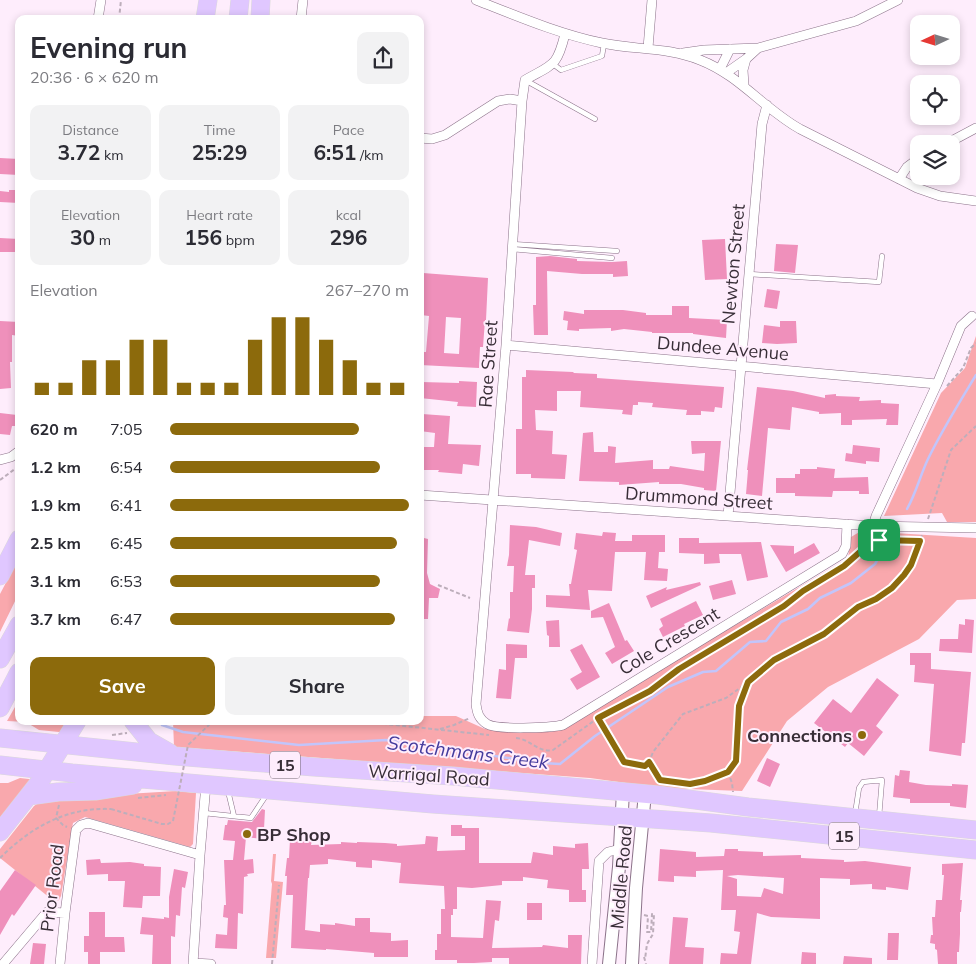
<!DOCTYPE html>
<html lang="en">
<head>
<meta charset="utf-8">
<style>
	:root { --surface:#fff; --page:#f2f2f3; --text:#2b2b33; --muted:#7c7c81; --accent:#8c6a0c }
	body { margin:0; font-family:Mulish,sans-serif; background:var(--page); color:var(--text); height:100vh; display:flex; flex-direction:column; font-size:19px; white-space:nowrap }
	* { box-sizing:border-box; margin:0 }
	p { font-size:16px; color:var(--muted) }
	.icon { flex:none; width:28px; height:28px; fill:none; stroke:currentColor; stroke-width:2; stroke-linecap:round; stroke-linejoin:round }
	.map { position:relative; flex:1; overflow:hidden }
	.side { position:absolute; left:15px; top:15px; width:409px; height:710px; display:flex; flex-direction:column; background:var(--surface); border-radius:10px; box-shadow:0 2px 8px #0003 }
	.side>* { flex:none }
	.needle { width:32px; rotate:266deg }
	.buttons { position:absolute; left:910px; top:15px; display:grid; gap:10px }
	.buttons a { display:grid; place-items:center; width:50px; height:50px; border-radius:10px; background:var(--surface); box-shadow:0 2px 8px #0003; font-size:25px }
	.pin { position:absolute; display:grid; place-items:center; width:42px; height:42px; color:#fff; margin:-21px; border-radius:10px; box-shadow:0 2px 8px #0006 }
	.round { display:grid; place-items:center; flex:none; width:52px; height:52px; border-radius:10px; background:var(--page) }
	.overview { display:flex; align-items:center; justify-content:space-between; height:85px; padding:0 15px }
	h1 { font-size:28px; font-weight:700; line-height:38px }
	.figures { display:grid; grid-template-columns:repeat(3,1fr); gap:8px; height:85px; padding:5px 15px }
	.figures div { display:grid; align-content:center; border-radius:10px; background:var(--page); text-align:center }
	.figures b { font-size:21px; font-weight:700 }
	.figures small { font-size:14px; font-weight:400 }
	.figures p { font-size:14px }
	.chart { height:140px; padding:10px 15px }
	.chart p { display:flex; justify-content:space-between }
	.chart svg { width:100%; height:90px; margin-top:5px; stroke:var(--accent); stroke-width:6 }
	.button { display:flex; gap:10px; margin-top:auto; padding:10px 15px }
	.button a { flex:1; height:58px; border-radius:10px; background:var(--accent); color:#fff; font-size:20px; font-weight:700; line-height:58px; text-align:center }
	.button a+a { background:var(--page); color:var(--text) }
	ul { padding:0 15px; list-style:none; font-size:16px }
	li { display:grid; grid-template-columns:80px 60px 1fr; align-items:center; height:38px }
	li i { height:12px; border-radius:6px; background:var(--accent) }
	.map>svg:first-child { display:block }
	.green { fill:#f9a8ad }
	.lines { fill:none; stroke-linecap:round; stroke-linejoin:round }
	.stream { stroke:#c2c5fb; stroke-width:2.5 }
	.building { fill:#ef90bb; fill-rule:evenodd }
	.lane-casing { stroke:#8c738a; stroke-width:5.5 }
	.street-casing { stroke:#8c738a; stroke-width:10 }
	.secondary-casing { stroke:#8c738a; stroke-width:14 }
	.highway-casing { stroke:#dbd9db; stroke-width:19 }
	.path { stroke:#bdaebb; stroke-width:2; stroke-dasharray:4 2.5; stroke-linecap:butt }
	.lane { stroke:#fff; stroke-width:4.5 }
	.street { stroke:#fff; stroke-width:9 }
	.secondary { stroke:#fff; stroke-width:12 }
	.highway { stroke:#e0c7ff; stroke-width:18 }
	.path-bridge { stroke:#bdaebb; stroke-width:2; stroke-dasharray:4 2.5; stroke-linecap:butt }
	.route-casing { stroke:#fff; stroke-width:10 }
	.route { stroke:#8c6a0c; stroke-width:6 }
	.poi-dot { fill:#8c6a0c; stroke:#feedfc; stroke-width:2 }
	.labels { text-anchor:middle; dominant-baseline:central; stroke-width:4; stroke-linejoin:round; paint-order:stroke }
	.shield { fill:#feedfc; stroke:#736772; stroke-width:1 }
	.shield-label { font-size:16px; font-weight:bold; fill:#382e37 }
	.street-label { font-size:18px; fill:#382e37; stroke:#feedfc }
	.poi-label { font-size:18px; font-weight:bold; fill:#382e37; stroke:#feedfc; text-anchor:end }
	.water-label { font-size:19px; font-style:italic; fill:#443b9d; stroke:#feedfc }
</style>
</head>
<body>
<div class="map">
<svg width="976" height="964" viewBox="0 0 976 964">
	<rect width="100%" height="100%" fill="#feedfc"/>
	<path class="green" d="M976,336V522H947L942,513L884,516L941,393L965,368Z
		M861,531L976,538V599L957,600L919,639L828,687L787,721L742,791L662,788L590,778L174,747L173,721H420V716H456L485,729L557,731L848,558L851,537Z
		M19,558V593L0,632V594Z
		M19,700V721H68L61,732H59L39,730L26,722L7,721Z
		M20,778L29,779L31,780L0,820V783H8Z
		M176,791L196,793L193,844L190,847L85,817L73,823L61,896L59,900L55,902L0,858V849L34,806L44,799Z
		M273,854H276L274,881L283,882L276,958H266L272,884L271,881Z"/>
	<g class="lines">
		<path class="stream" d="M907,509C916,493 920,476 928,459C942,430 959,403 976,375
			M162,725L183,732L299,745L386,740L543,763L560,764L595,736L668,687L703,672L716,671L750,642L766,641L781,622L808,609L820,598L851,583L875,564L884,549"/>
	</g>
	<path class="building" d="M0,158L19,159V175L0,174Z
		M9,190H19V203L0,202V191L9,192Z
		M0,238L19,239V252H0Z
		M725,239L727,279L705,280L702,240Z
		M776,244L798,245L795,273L774,271Z
		M550,256L577,259V261L612,262L627,261L628,276L613,277V274H582L547,271L548,335H534L533,305H536V257Z
		M423,273L488,278L486,320H485L483,347H480L479,368L420,365V352H426L429,316L421,315ZM446,317L461,318L459,354L444,353Z
		M767,289L780,291L777,309L764,307Z
		M672,306H689V318L727,320L726,338L693,334V333H652V332L624,329L611,331V328L579,329V331L567,330L568,321L563,320L564,311L584,314V310H623L646,313V315H672Z
		M0,321L19,322V336L12,335V362H10L11,388L0,389Z
		M780,321H796L797,343L777,344L762,343L764,325L780,327Z
		M526,370L573,372L574,373L597,374V378L724,387L722,408L715,407L714,412L701,411V415H686L687,410L652,407L653,403L638,402V405H633L632,415L622,414L623,410L580,407L581,391H557V411L535,410L536,430L553,431L552,454L567,455L565,479L531,478V474H516V429H522V377H526Z
		M459,381L477,382L476,407L457,406L458,402L420,398L421,382L459,383Z
		M757,387L793,391L825,398V395L836,394V396L860,397L859,401L881,400V403L899,404L898,425H886L887,419L852,420V425H841V413L819,414V412L792,407L790,430L768,428L762,496L746,494L748,470H747Z
		M0,413L17,415L16,426H12L10,435L0,434Z
		M422,414L450,416L448,444L481,445L479,466L463,464L462,474L438,472L439,470H420V447H434L435,433L420,431Z
		M593,432L594,452H608V446L616,447L615,463L653,460V469H669L670,466L704,471L705,453L692,454L691,441H721L716,491L704,490V488L681,484H659V482L619,485V482L579,481L583,433Z
		M853,445L880,448L879,462L866,461V464L845,461L846,453L852,454Z
		M817,467L835,469L834,478L868,477L869,494H859V491H833L832,497L795,496V493H776V478H795V474H800V469H817Z
		M510,525L536,527L562,533L560,546L529,540L525,575H535V588H532V609L529,633L507,631L509,618L510,619V592H513L514,566H507L509,555Z
		M603,532L616,533L615,541H632V535H665V552H659L658,568L668,569L667,581L644,580L646,552H615L612,591L588,590L590,610L546,607V595L570,596L569,584H571L577,550L574,549L576,533L602,536Z
		M420,537L428,539L427,573L430,584L440,589L438,598H429L428,619H420Z
		M679,538H699V543L761,542L768,577L747,581L741,554H719L720,563L704,564V554L679,553Z
		M814,543L820,553L786,572L770,545L794,546V554Z
		M732,580L736,594L713,600L709,586Z
		M700,582L701,585L651,608L646,596L667,587L666,590Z
		M696,601L703,615L684,624L685,626L663,637L659,629L663,626L660,619Z
		M609,603L625,641L627,640L634,651L612,664L605,653L615,647L603,617L591,618V611Z
		M965,619L974,620L972,653L939,651L940,639H958L959,624L965,625Z
		M559,620L560,647H549V636L547,635L546,621Z
		M506,644L527,645V658H515L511,699L496,698L499,669L506,670Z
		M582,644L600,677L577,690L570,679L582,672L570,650Z
		M910,653H931V669L971,672L965,743H962L961,756L929,751L934,684L914,682L915,665H910Z
		M877,678L899,695L876,726L883,732L864,756L848,743L845,747L814,723L833,699L851,713Z
		M767,758L780,764L770,787L757,781Z
		M900,770L910,771L909,782L926,785L952,786V784L968,785L966,808L950,806V803H910V799L893,797L895,775L899,776Z
		M262,809L265,810L264,829L271,830L270,840L246,837L244,860L253,859L254,873L247,874L248,876L244,877L243,914L238,913L237,949L215,948L216,934L227,935L228,918L223,917L224,905H226L224,860H233L235,841L223,840L225,825H227L228,820L252,822Z
		M451,825H462V828H479V863H531L533,852L553,855V846L575,848V844L588,843L589,869H582V890H586V902H569V890L547,888L548,880L523,877V881H502V885L472,888L457,887V909H453V915H451V937L483,938L486,900L501,901L499,921L495,920L492,948L542,947L543,945L568,948V935H582L581,964H509V958H492V962L474,963H457V960H435V950H437V934H441V909H445L444,886L399,883L401,863L372,860V868L356,867V862L328,859V864L310,865L309,878H308L305,930L320,932V924L335,925V923L355,926V918H370V932L391,933V941L408,940V957H374V953L326,949V950L291,948L293,895H286L287,876H285L287,858H289L290,839L312,840L311,845L341,844V842L357,843V842L385,843L397,844V846L425,844L426,836L438,837L437,851L465,850V836H451Z
		M660,849L696,852V857L724,856L725,849H738V851L763,852V856L801,855V858L844,860V862L865,861L911,867L908,890L886,887V890L872,889V884L850,885V879L820,878V919L771,917L757,913L751,964H720L721,953L737,954L740,932L734,931L736,910H721L723,870L696,871V877L674,876V882L658,881ZM738,875L784,878L783,894L764,888L761,897L737,896V879L727,876Z
		M100,859L101,863L130,862L144,864V866L161,867L160,896H143L142,908L123,907L125,881H108V874L87,875L86,860Z
		M963,863L960,900H962L961,912H960V934L959,952H957V964H938L937,950L935,949V944L930,943L931,935H933L932,917H935L936,900H942L944,875H942V864Z
		M174,869L188,872L185,888L182,887L180,916L176,915L175,937L171,936V964H152L153,935L140,934L142,917L164,919V917L169,918V897Z
		M15,870L36,885L14,916L12,914L0,935V891Z
		M527,903H542V920H527Z
		M89,912H105V937H124L125,952H100V964H88V952H84V936H89Z
		M673,917L688,918L685,947L704,948L703,964H669Z
		M888,933H899L898,960H887Z
		M33,943L46,944L44,964H30Z
		M802,952L816,953V964H801Z
		M844,956L872,958V964H843Z"/>
	<g class="lines">
		<defs>
			<path id="lane" d="M553,64L561,70L602,56L604,44
				M525,80L595,119
				M512,244L617,251
				M512,249L612,258
				M749,274L879,282L882,256
				M228,791L234,816
				M204,813L251,818L267,794
				M855,814L859,788L863,782L882,780L879,817"/>
			<path id="street" d="M476,0C517,16 559,34 602,43C635,50 668,47 700,60C739,75 764,109 800,129L917,188L940,196L976,201
				M98,19L101,0
				M301,19L303,0
				M565,34C557,67 553,64 525,80L522,101L506,345L476,704C477,713 479,719 487,724C497,730 549,728 563,725L842,554L846,546L847,524
				M648,48L652,0
				M683,53L704,50L758,48L856,21L898,0
				M720,69L730,49
				M726,73L746,59L758,48
				M744,85L743,70L746,59
				M420,138L432,139L445,135L498,101L510,99L522,101
				M946,144L976,128
				M899,179L907,167L919,158
				M506,345L937,384
				M0,460L11,457L19,451
				M420,495L873,526L976,528
				M728,516L762,124L767,105
				M873,526L876,516L937,384L961,326L972,316
				M200,855L206,784
				M193,963L211,964
				M3,964L47,912L65,913
				M60,964L65,913L76,830L81,825L88,823L200,855L193,964
				M592,964L599,861L608,852L620,849"/>
			<path id="secondary" d="M609,964L619,867L623,791
				M632,964L636,888L645,793"/>
			<path id="highway" d="M205,19L208,0
				M238,19L240,0
				M260,19L261,0
				M0,576L19,539
				M0,659L19,625
				M0,708L19,672
				M133,721L149,741L170,753
				M0,738L175,756L314,767L453,776L658,795L748,807L976,830
				M0,765L72,773L433,804L711,823L976,850
				M29,796L58,792L95,791L133,785
				M0,832L41,780L77,721"/>
		</defs>
		<use href="#lane" class="lane-casing"/>
		<use href="#street" class="street-casing"/>
		<use href="#secondary" class="secondary-casing"/>
		<use href="#highway" class="highway-casing"/>
		<path class="path" d="M119,19L121,0
			M947,386L963,368L971,348L976,343
			M0,480L19,466
			M928,519L951,450L976,426
			M438,585L470,598
			M598,718L624,762L645,766L648,765L653,752L683,714L726,698L747,683
			M357,721L489,735
			M440,729L454,725L470,718
			M112,735L127,733
			M516,738C530,739 538,753 553,750L598,718L650,691L679,669L784,606L803,591L843,567L870,543L879,540L920,541
			M649,762L660,780L690,784L705,781L728,772L736,761L739,706L748,683L774,660L824,634L858,607L876,599L892,588L904,575L914,559L922,535
			M728,772L732,783L733,792
			M138,798L166,795
			M59,805L56,818L63,825L67,827
			M0,858C31,827 67,807 111,809
			M644,915L648,916L647,932H651L652,914H654L653,934L647,944L645,959
			M644,957L646,964
			M272,964L279,885"/>
		<use href="#lane" class="lane"/>
		<use href="#street" class="street"/>
		<use href="#secondary" class="secondary"/>
		<use href="#highway" class="highway"/>
		<path class="path-bridge" d="M111,809L162,824H168L173,821L188,745L213,721"/>
	</g>
	<g class="lines">
		<defs>
			<path id="route" d="M879,540L920,541L911,565L904,575L892,588L876,599L858,607L824,634L774,660L748,682L739,706L736,761L728,772L705,781L690,784L660,780L649,762L645,766L624,762L598,718L650,691L679,669L784,606L803,591L844,566L870,543Z"/>
		</defs>
		<use href="#route" class="route-casing"/>
		<use href="#route" class="route"/>
	</g>
	<g class="poi-dot">
		<circle cx="862" cy="735" r="5"/>
		<circle cx="247" cy="834" r="5"/>
	</g>
	<g class="labels">
		<g class="shield">
			<rect x="270" y="751.5" width="30" height="27" rx="4"/>
			<rect x="829" y="822.5" width="30" height="27" rx="4"/>
		</g>
		<g class="shield-label">
			<text x="285" y="765">15</text>
			<text x="844" y="836">15</text>
		</g>
		<g class="street-label">
			<text transform="translate(733 264) rotate(-85)">Newton Street</text>
			<text transform="translate(723 348) rotate(5)">Dundee Avenue</text>
			<text transform="translate(488 364) rotate(-86)">Rae Street</text>
			<text transform="translate(699 498) rotate(4)">Drummond Street</text>
			<text transform="translate(669 641) rotate(-31)">Cole Crescent</text>
			<text transform="translate(429 775) rotate(4)">Warrigal Road</text>
			<text transform="translate(621 877) rotate(-85)">Middle Road</text>
			<text transform="translate(52 888) rotate(-83)">Prior Road</text>
		</g>
		<g class="poi-label">
			<text x="852" y="735">Connections</text>
			<text x="257" y="834" text-anchor="start">BP Shop</text>
		</g>
		<g class="water-label">
			<text transform="translate(468 752) rotate(7)">Scotchmans Creek</text>
		</g>
	</g>
</svg>
<div class="buttons">
<a><svg class="needle" viewBox="-14 -14 28 28"><path d="M0-13l5 13h-10z" fill="#e53935"/><path d="M0 13l5-13h-10z" fill="#7c7c81"/></svg></a>
<a><svg class="icon" aria-label="locate" viewBox="0 0 24 24"><circle cx="12" cy="12" r="6"/><path d="M12 2v4M12 18v4M2 12h4M18 12h4"/></svg></a>
<a><svg class="icon" aria-label="layers" viewBox="0 0 24 24"><path d="M12 4l9 5-9 5-9-5zM3 14l9 5 9-5"/></svg></a>
</div>
<div class="pin" style="left:879px;top:540px;background:#1e9e55"><svg class="icon" aria-label="arrive" viewBox="0 0 24 24"><path d="M6 21V4h12l-3 4 3 4H6"/></svg></div>
<section class="side">
<div class="overview"><div><h1>Evening run</h1><p>20:36 · 6 × 620 m</p></div><a class="round"><svg class="icon" aria-label="share" viewBox="0 0 24 24"><path d="M12 15V3M7 8l5-5 5 5M5 13v7h14v-7"/></svg></a></div>
<div class="figures">
<div><p>Distance</p><b>3.72<small> km</small></b></div>
<div><p>Time</p><b>25:29</b></div>
<div><p>Pace</p><b>6:51<small> /km</small></b></div>
</div>
<div class="figures">
<div><p>Elevation</p><b>30<small> m</small></b></div>
<div><p>Heart rate</p><b>156<small> bpm</small></b></div>
<div><p>kcal</p><b>296</b></div>
</div>
<div class="chart"><p><span>Elevation</span>267–270 m</p>
<svg viewBox="0 0 160 44" preserveAspectRatio="none"><path d="M5 44V38M15 44V38M25 44V27M35 44V27M45 44V17M55 44V17M65 44V38M75 44V38M85 44V38M95 44V17M105 44V6M115 44V6M125 44V17M135 44V27M145 44V38M155 44V38"/></svg>
</div>
<ul>
<li><b>620 m</b>7:05<i style="width:79%"></i></li>
<li><b>1.2 km</b>6:54<i style="width:88%"></i></li>
<li><b>1.9 km</b>6:41<i style="width:100%"></i></li>
<li><b>2.5 km</b>6:45<i style="width:95%"></i></li>
<li><b>3.1 km</b>6:53<i style="width:88%"></i></li>
<li><b>3.7 km</b>6:47<i style="width:94%"></i></li>
</ul>
<div class="button"><a>Save</a><a>Share</a></div>
</section>
</div>
</body>
</html>
